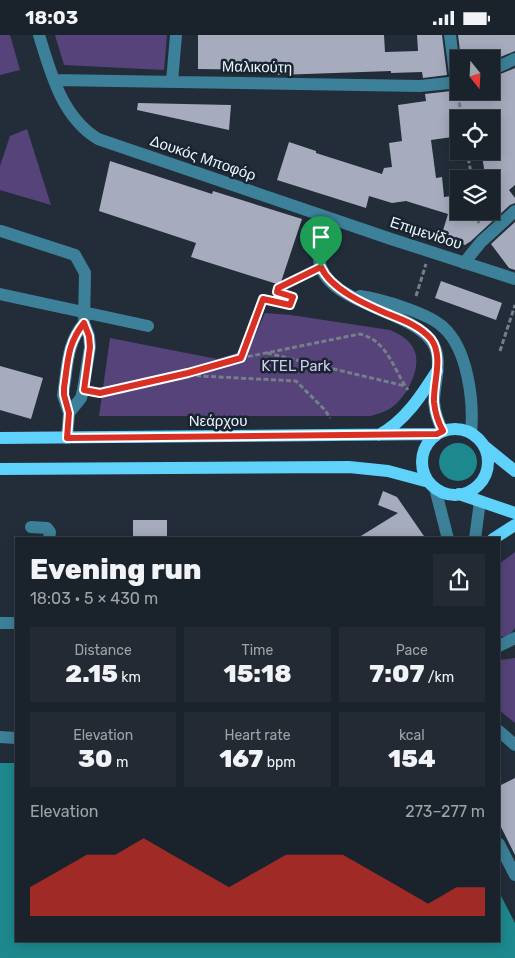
<!DOCTYPE html>
<html lang="en">
<head>
<meta charset="utf-8">
<style>
	:root { --surface:#1a222b; --page:#232a33; --text:#f1f3f6; --muted:#9fa4a9; --line:#383f47; --accent:#d93025 }
	body { margin:0; font-family:Rubik,sans-serif; background:var(--page); color:var(--text); height:100vh; display:flex; flex-direction:column; font-size:19px; white-space:nowrap }
	* { box-sizing:border-box; margin:0 }
	p { font-size:16px; color:var(--muted) }
	.icon { flex:none; width:28px; height:28px; fill:none; stroke:currentColor; stroke-width:2; stroke-linecap:round; stroke-linejoin:round }
	.map { position:relative; flex:1; overflow:hidden }
	.drawer { position:absolute; left:15px; top:502px; width:485px; height:405px; display:flex; flex-direction:column; background:var(--surface); border-radius:0px; box-shadow:0 2px 12px #0003,0 0 0 1px var(--line) }
	.drawer>* { flex:none }
	.needle { width:32px; rotate:162deg }
	.controls { position:absolute; left:450px; top:15px; display:grid; gap:10px }
	.controls a { display:grid; place-items:center; width:50px; height:50px; border-radius:0px; background:var(--surface); box-shadow:0 2px 12px #0003,0 0 0 1px var(--line); font-size:25px }
	.pin { position:absolute; display:grid; place-items:center; width:42px; height:42px; color:#fff; margin:-51px -21px; border-radius:50% 50% 50% 0; rotate:-45deg; box-shadow:0 0 5px #0007 }
	.pin .icon { rotate:45deg }
	.round { display:grid; place-items:center; flex:none; width:52px; height:52px; border-radius:0px; background:var(--page) }
	.overview { display:flex; align-items:center; justify-content:space-between; height:85px; padding:0 15px }
	h1 { font-size:28px; font-weight:800; line-height:38px }
	.metrics { display:grid; grid-template-columns:repeat(3,1fr); gap:8px; height:85px; padding:5px 15px }
	.metrics div { display:grid; align-content:center; border-radius:0px; background:var(--page); text-align:center }
	.metrics b { font-size:25px; font-weight:800 }
	.metrics small { font-size:14px; font-weight:400 }
	.metrics p { font-size:14px }
	.chart { height:140px; padding:10px 15px }
	.chart p { display:flex; justify-content:space-between }
	.chart svg { width:100%; height:90px; margin-top:5px; fill:var(--accent); opacity:.7 }
	.status { display:flex; justify-content:space-between; align-items:center; height:35px; padding:0 25px; background:var(--surface); direction:ltr }
	.status svg { height:14px; fill:currentColor }
	.map>svg:first-child { display:block }
	.green { fill:#554379 }
	.water { fill:#1d898e }
	.building { fill:#a6abbd; fill-rule:evenodd }
	.lines { fill:none; stroke-linecap:round; stroke-linejoin:round }
	.path { stroke:#757f8a; stroke-width:3; stroke-dasharray:5 2.5; stroke-linecap:butt }
	.minor { stroke:#3c8199; stroke-width:12 }
	.major { stroke:#5ed2fb; stroke-width:12 }
	.route-casing { stroke:#fff; stroke-width:10 }
	.route { stroke:#d93025; stroke-width:6 }
	.labels { text-anchor:middle; dominant-baseline:central; stroke-width:5; stroke-linejoin:round; paint-order:stroke }
	.street-label { font-size:15px; fill:#edf5fd; stroke:#18242f }
	.park-label { font-size:15px; fill:#d3c8f1; stroke:#18242f }
</style>
</head>
<body>
<div class="status"><b>18:03</b><svg viewBox="0 0 49 12"><path d="M0 12V9h3v3zM5 12V6h3v6zM10 12V3h3v9zM15 12V0h3v12zM26 1h20v11H26zM47 4h2v5h-2z"/></svg></div>
<div class="map">
<svg width="515" height="923" viewBox="0 0 515 923">
	<rect width="100%" height="100%" fill="#222d39"/>
	<path class="green" d="M0,0H10L20,35L0,40Z
		M55,0H167L164,35L64,30Z
		M27,94L51,170L0,155V131L10,101Z
		M265,278L291,280L390,295C399,299 407,303 412,311C424,328 409,358 395,370C388,376 379,379 370,381H99L110,303L217,324L249,314Z
		M515,517V593C511,599 507,603 499,601V529Z
		M515,623V688L499,675V625Z"/>
	<path class="water" d="M439 427a19 19 0 1 1 38 0a19 19 0 1 1-38 0Z
		M0,728H16V906H499V857L515,888V923H0Z"/>
	<path class="building" d="M198,0H384L385,17L418,16L417,0H442L447,40L423,43L422,37L391,38V36L278,40V35L198,34Z
		M458,0H515V16L491,26V24H461Z
		M515,33V150L509,155L515,163V168L510,170L471,206L465,210L441,202L448,179L406,166L392,168L369,161L366,173L277,145L289,107L316,116V118L382,139L384,133L392,132L389,108L402,106L398,70L426,66L425,59L451,56H491V43ZM459,84H491V116H481L486,144L491,143V176H459V160L444,162L442,142L436,143L431,105L459,101Z
		M138,68L231,70L229,95L137,75Z
		M110,126L212,159L213,156L302,184L280,250L191,222L196,208L99,176Z
		M515,187V235L509,233L491,209Z
		M441,246L502,268L496,285L435,263Z
		M0,331L43,343L31,384L0,375Z
		M383,456L397,462L426,504H356L398,478L378,470Z
		M133,485H167V504H133Z
		M515,743V820L499,788V751Z"/>
	<g class="lines">
		<path class="path" d="M458,60L462,84
			M467,116L472,144
			M477,176L479,190
			M416,261L426,229
			M500,316L515,270
			M267,318L405,351
			M241,323L263,263L290,271L293,262L277,257L278,253L309,238
			M189,338L200,341L296,346L325,375L330,383
			M95,357L100,358L188,338L241,323L360,299C388,306 393,334 408,355"/>
		<path class="minor" d="M39,0C51,39 62,82 98,104L391,204L515,244
			M450,0L456,47
			M491,35L515,24
			M54,45L420,51L459,47
			M172,47L176,0
			M327,182C324,195 318,210 319,223C322,269 411,274 432,307C444,324 434,348 434,367C435,378 438,387 443,396
			M1,196L75,220L85,238L84,288L89,301L90,312L83,355L81,363L69,378
			M464,228L481,207L515,176
			M0,259L148,291
			M360,261C381,264 428,278 443,292C468,314 474,367 471,398
			M67,403L69,378L63,360L64,353C68,327 67,309 84,288
			M435,453L448,504
			M31,492L47,493L50,497L49,504
			M475,504L480,466
			M0,588H16
			M499,611L515,603
			M499,696L515,710
			M0,702L16,703
			M499,809L515,840"/>
		<path class="major" d="M422 427a33 33 0 1 1 66 0a33 33 0 1 1-66 0Z
			M379,400C405,386 421,361 437,336
			M0,403L437,399
			M484,411L515,436
			M0,434L349,432L388,436L429,447
			M459,459L515,478
			M493,504L515,490"/>
	</g>
	<g class="lines">
		<defs>
			<path id="route" d="M321,232C331,255 367,270 388,279C403,285 420,291 431,304C444,322 433,347 434,367C435,378 438,387 443,396L437,399L67,403L69,378L64,360V353C68,327 67,309 84,288L89,301L90,312L84,355L100,358L188,338L241,323L263,264L290,270L293,262L277,257L278,253Z"/>
		</defs>
		<use href="#route" class="route-casing"/>
		<use href="#route" class="route"/>
	</g>
	<g class="labels">
		<g class="street-label">
			<text transform="translate(257 32) rotate(1)">Μαλικούτη</text>
			<text transform="translate(203 123) rotate(19)">Δουκός Μποφόρ</text>
			<text transform="translate(426 198) rotate(18)">Επιμενίδου</text>
			<text x="218" y="386">Νεάρχου</text>
		</g>
		<g class="park-label">
			<text x="296" y="331">KTEL Park</text>
		</g>
	</g>
</svg>
<div class="controls">
<a><svg class="needle" viewBox="-14 -14 28 28"><path d="M0-13l5 13h-10z" fill="#e53935"/><path d="M0 13l5-13h-10z" fill="#9fa4a9"/></svg></a>
<a><svg class="icon" aria-label="locate" viewBox="0 0 24 24"><circle cx="12" cy="12" r="6"/><path d="M12 2v4M12 18v4M2 12h4M18 12h4"/></svg></a>
<a><svg class="icon" aria-label="layers" viewBox="0 0 24 24"><path d="M12 4l9 5-9 5-9-5zM3 14l9 5 9-5"/></svg></a>
</div>
<div class="pin" style="left:321px;top:232px;background:#1e9e55"><svg class="icon" aria-label="arrive" viewBox="0 0 24 24"><path d="M6 21V4h12l-3 4 3 4H6"/></svg></div>
<section class="drawer">
<div class="overview"><div><h1>Evening run</h1><p>18:03 · 5 × 430 m</p></div><a class="round"><svg class="icon" aria-label="share" viewBox="0 0 24 24"><path d="M12 15V3M7 8l5-5 5 5M5 13v7h14v-7"/></svg></a></div>
<div class="metrics">
<div><p>Distance</p><b>2.15<small> km</small></b></div>
<div><p>Time</p><b>15:18</b></div>
<div><p>Pace</p><b>7:07<small> /km</small></b></div>
</div>
<div class="metrics">
<div><p>Elevation</p><b>30<small> m</small></b></div>
<div><p>Heart rate</p><b>167<small> bpm</small></b></div>
<div><p>kcal</p><b>154</b></div>
</div>
<div class="chart"><p><span>Elevation</span>273–277 m</p>
<svg viewBox="0 0 160 44" preserveAspectRatio="none"><path d="M0 44V30L10 22L20 14L30 14L40 6L50 14L60 22L70 30L80 22L90 14L100 14L110 14L120 22L130 30L140 38L150 30L160 30V44z"/></svg>
</div>
</section>
</div>
</body>
</html>
